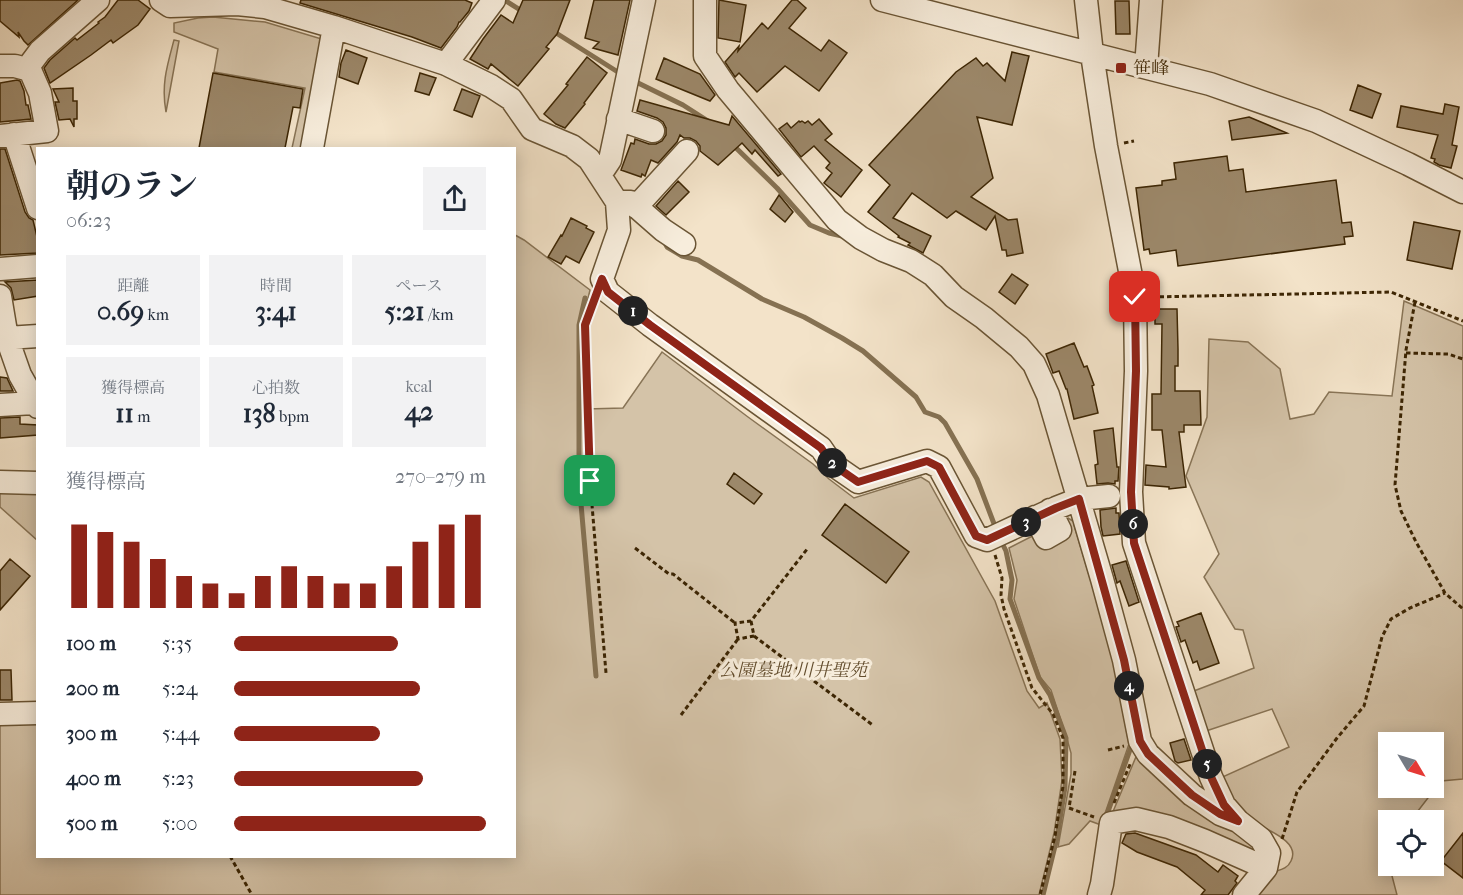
<!DOCTYPE html>
<html lang="ja">
<head>
<meta charset="utf-8">
<style>
	:root { --surface:#fff; --page:#f2f2f3; --text:#1f2937; --muted:#747a83; --accent:#8f2418 }
	body { margin:0; font-family:"IM FELL French Canon","Noto Serif JP",serif; background:var(--page); color:var(--text); height:100vh; display:flex; flex-direction:column; font-size:22px; white-space:nowrap }
	* { box-sizing:border-box; margin:0 }
	p { font-size:20px; color:var(--muted) }
	.icon { flex:none; width:33px; height:33px; fill:none; stroke:currentColor; stroke-width:2; stroke-linecap:round; stroke-linejoin:round }
	.map { position:relative; flex:1; overflow:hidden }
	.sheet { position:absolute; left:36px; top:147px; width:480px; height:711px; display:flex; flex-direction:column; background:var(--surface); border-radius:0px; box-shadow:0 3px 15px #0003 }
	.sheet>* { flex:none }
	.needle { width:39px; rotate:128deg }
	.fabs { position:absolute; left:1378px; top:732px; display:grid; gap:12px }
	.fabs a { display:grid; place-items:center; width:66px; height:66px; border-radius:0px; background:var(--surface); box-shadow:0 3px 15px #0003; font-size:30px }
	.pin { position:absolute; display:grid; place-items:center; width:51px; height:51px; color:#fff; margin:-26px; border-radius:12px; box-shadow:0 3px 9px #0006 }
	.km { position:absolute; width:30px; height:30px; margin:-15px; border-radius:50%; background:#222; color:#fff; font-size:16px; line-height:30px; text-align:center }
	.round { display:grid; place-items:center; flex:none; width:63px; height:63px; border-radius:0px; background:var(--page) }
	.headline { display:flex; align-items:center; justify-content:space-between; height:102px; padding:0 30px }
	h1 { font-size:33px; font-weight:700; line-height:45px }
	.metrics { display:grid; grid-template-columns:repeat(3,1fr); gap:9px; height:102px; padding:6px 30px }
	.metrics div { display:grid; align-content:center; border-radius:0px; background:var(--page); text-align:center }
	.metrics b { font-size:26px; font-weight:700 }
	.metrics small { font-size:16px; font-weight:400 }
	.metrics p { font-size:16px }
	.chart { height:168px; padding:12px 30px }
	.chart p { display:flex; justify-content:space-between }
	.chart svg { width:100%; height:108px; margin-top:6px; stroke:var(--accent); stroke-width:6 }
	ul { padding:0 30px; list-style:none; font-size:20px }
	li { display:grid; grid-template-columns:96px 72px 1fr; align-items:center; height:45px }
	li i { height:15px; border-radius:8px; background:var(--accent) }
	.map>svg:first-child { display:block }
	.green { fill:#d4c3a8; stroke:#887456; stroke-width:1.5; fill-rule:evenodd }
	.lines { fill:none; stroke-linecap:round; stroke-linejoin:round }
	.stream { stroke:#857152; stroke-width:5 }
	.building { fill:#9c886a; stroke:#3d2604; stroke-width:1.5 }
	.minor-casing { stroke:#6a5535; stroke-width:25 }
	.path { stroke:#3d2604; stroke-width:3; stroke-dasharray:4.5 3; stroke-linecap:butt }
	.minor { stroke:#f7eddc; stroke-width:22 }
	.route-casing { stroke:#fff; stroke-width:12 }
	.route { stroke:#8f2418; stroke-width:8 }
	.poi-dot { fill:#8f2418; stroke:#f7eddc; stroke-width:2 }
	.labels { text-anchor:middle; dominant-baseline:central; stroke-width:6; stroke-linejoin:round; paint-order:stroke }
	.poi-label { font-size:18px; fill:#3d2604; stroke:#f7eddc; text-anchor:start }
	.park-label { font-size:18px; font-style:italic; fill:#634d2d; stroke:#f7eddc }
</style>
</head>
<body>
<div class="map">
<svg width="1463" height="895" viewBox="0 0 1463 895">
	<rect width="100%" height="100%" fill="#f3e3c9"/>
	<filter id="stains"><feTurbulence type="fractalNoise" baseFrequency=".00333" numOctaves="4"/><feColorMatrix values="0 0 0 0 .2 0 0 0 0 .09 0 0 0 0 .02 0 0 0 .5 -.17"/></filter>
	<radialGradient id="worn" r=".72"><stop offset=".6" stop-color="#630" stop-opacity="0"/><stop offset="1" stop-color="#630" stop-opacity=".3"/></radialGradient>
	<path class="green" d="M213,17L265,22L325,40L308,148H292L305,88L214,72L218,49L174,32V23L198,18Z
		M174,40L179,41L166,112C161,85 167,66 174,40Z
		M515,235L524,240L590,290L582,323L586,409L623,408L662,352L748,417L813,464L829,479L854,498L921,477L929,482L995,601L1027,691L1039,708L1047,703L1060,739L1062,780L1054,833L1039,895H0V722L37,721L38,856H514Z
		M1404,301L1463,326V779L1441,781L1411,820H1389V848L1386,853L1397,895H1254C1259,889 1265,877 1271,873C1278,870 1287,870 1291,861C1302,839 1259,828 1246,817C1237,808 1226,790 1218,779L1289,747L1272,709L1200,733L1186,694L1254,668L1243,630L1235,629L1204,577L1219,554L1186,476L1207,417L1209,339L1248,342L1280,369L1290,419L1314,414L1329,392L1392,396ZM1389,742H1434V788H1389Z
		M0,491L37,492V540L0,507Z
		M1068,518L1076,523L1074,525L1102,618H1105L1129,744L1101,825L1090,821L1069,844L1058,847L1071,774V753L1067,739L1051,690L1040,677L1014,599L1017,580L1009,548Z
		M1138,752L1253,843L1255,851L1253,854L1112,814Z"/>
	<g class="lines">
		<path class="stream" d="M506,1L525,13
			M553,31L621,74
			M632,80L683,105L708,121
			M732,144L777,188L810,225L829,233L842,236
			M664,241L667,247L682,256L698,260L762,299L804,317L842,338L863,351L916,397L925,412L939,417L945,423L977,479L996,529
			M585,298L579,325V481L596,676
			M1001,541L1006,551L1012,580L1010,599L1039,678L1050,695L1066,738L1065,787L1057,838L1043,895
			M1105,820L1131,747L1132,741"/>
	</g>
	<path class="building" d="M0,0H78L28,45L24,41L18,32L19,37L0,21Z
		M118,0H138L150,9L138,25L113,43L111,40L91,55L50,83L44,68L50,60L75,38L77,40L99,23L98,22L105,17Z
		M301,0H465L472,3L469,11L460,22H459L457,27L441,48L412,37L300,3Z
		M523,0H570L557,34L546,47L549,49L518,86L491,64L488,69L470,59L483,39L501,15L513,23Z
		M594,0H630L618,55L593,48L599,42L585,38Z
		M719,0L746,5L740,42L718,38Z
		M792,0H797L806,8L789,28L821,51L829,40L847,53L819,91L785,66L757,92L739,73L735,77L725,62L739,46L738,51L762,23L768,29Z
		M1115,1H1129L1130,34H1116Z
		M346,50L367,58L358,84L339,77L341,63Z
		M1012,52L1029,56L1012,125L977,117L993,178L971,197L1008,220L1017,219L1023,253L1007,256L1006,250H1002L995,216L986,230L956,211L947,218L912,193L893,218L931,236L923,253L908,245L910,243L898,237L899,236L868,212L890,185L869,165L956,72L976,58L983,66L987,63L1005,81Z
		M587,57L607,73L584,103L585,104L565,128L556,124L544,114L568,85L566,84Z
		M664,58L700,74L715,95L710,101L656,79Z
		M213,73L303,89L300,108L293,107L285,148H199Z
		M420,73L436,78L429,95L415,91Z
		M17,80L20,81L24,91L26,105H28L31,119L0,122V83Z
		M1358,85L1381,94L1372,118L1350,110Z
		M73,88V101H77V119H74V127L70,119L59,120L55,102H59L53,89Z
		M462,89L480,96L472,117L454,110Z
		M640,100L729,125L732,116L781,174L778,176L755,150L752,154L742,143L718,165L700,151V146L696,141L690,138H684L680,135L677,142L658,163L651,160L645,176L642,174L641,177L621,170L631,143L634,144L635,139L649,144H656L662,141L666,135V128L663,122L657,118L637,111Z
		M1445,104L1459,107L1452,145L1457,146L1451,168L1439,165L1434,162L1435,159L1431,158L1438,135L1397,127L1401,106L1443,114Z
		M1249,117L1287,133L1232,140L1229,121Z
		M819,119L832,134L825,140L862,170L841,197L824,183L832,173L826,168L830,163L814,146L801,157L779,129L787,123L791,128L799,121L800,122L802,121L805,123L808,121L812,125Z
		M0,149H5L25,212L29,218L33,220L38,241V253L0,255Z
		M1227,156L1229,171L1243,169L1246,192L1336,180L1342,223L1351,222L1353,236L1344,237L1345,244L1178,266L1176,250L1150,254L1149,249L1144,250L1136,188L1162,185V181L1176,179L1174,163Z
		M678,181L689,192L666,215L656,206Z
		M779,195L793,212L785,222L770,209Z
		M571,218L587,226L586,228L594,232L579,263L566,256L561,264L548,257L561,235L562,236Z
		M1414,222L1460,231L1452,269L1407,260Z
		M1012,274L1028,285L1015,304L999,292Z
		M38,280V296L14,300L11,288L5,282Z
		M1155,309H1177L1178,349V366H1175V391H1200L1201,425H1184V432H1179L1186,487L1169,489V487L1145,485L1146,465L1166,467L1162,430H1152V394H1161L1162,324H1155Z
		M1074,343L1084,367L1087,366L1094,385L1092,386L1098,413L1074,419L1067,389H1066L1059,371L1053,373L1046,354Z
		M0,377L7,378L13,391H0Z
		M20,417V424L38,425V435L0,438V418Z
		M1113,428L1117,467H1119L1118,481H1115V484L1108,483L1097,484L1095,465L1098,464L1094,431Z
		M734,473L762,494L754,504L727,484Z
		M845,504L909,552L886,583L822,535Z
		M1116,508V513H1119L1120,534L1103,536L1101,527L1100,510Z
		M10,559L30,576L0,610V571Z
		M1126,561L1139,602L1129,606L1120,581L1117,583L1112,565Z
		M1201,613L1219,663L1200,670L1197,661L1193,663L1185,640L1181,642L1176,627L1179,626L1177,622Z
		M0,670H11L12,700H0Z
		M1184,739L1191,760L1178,763L1175,761L1170,743Z
		M1135,833L1196,855L1218,872L1223,865L1238,876L1235,881L1237,883L1228,895H1201L1205,890L1177,867L1137,852L1122,843L1126,834Z
		M1463,833V878L1441,861Z"/>
	<g class="lines">
		<defs>
			<path id="minor" d="M161,0L170,6L237,4L265,7L334,27L446,64L491,86L511,99L532,129L572,146L589,159L617,202L619,230L602,279L608,292L650,325L821,448L832,464L858,482L927,461L939,467L976,536L987,540L1056,508L1079,499L1109,496
				M705,0V56L728,90L837,220L861,238L883,250L911,261L933,275L954,297L984,318L1019,347L1034,364L1048,395L1102,579L1124,660L1140,741L1148,754L1192,795L1220,814L1238,821
				M882,0L1210,84L1316,121L1408,164L1463,192
				M1086,0L1092,54L1106,146L1135,297L1136,371L1131,492L1134,543L1211,777L1224,805L1238,821L1261,839L1269,853L1266,868L1244,895
				M446,64L494,0
				M0,66H15L30,70L31,63L40,51L98,0
				M1146,67L1151,0
				M618,119L653,131
				M14,134L38,208
				M0,136L47,131L40,93L30,70
				M312,148L334,27
				M600,175L610,160L644,0
				M617,202H631L663,230L684,244
				M636,207L687,151
				M0,269L38,266
				M0,296L7,338L20,375L38,407
				M7,338L38,336
				M0,405L34,403
				M0,482L38,483
				M1035,517L1046,538L1060,530L1050,510
				M0,714L38,713
				M1099,895L1102,884L1111,823L1136,819L1169,827L1205,841L1266,868"/>
		</defs>
		<use href="#minor" class="minor-casing"/>
		<path class="path" d="M1124,143L1134,141
			M1152,297L1391,292L1463,321
			M1415,302L1406,350L1395,485L1401,511L1416,542L1445,593L1463,609
			M593,303L585,325L590,481L606,673
			M1406,353L1448,354L1463,359
			M635,548L669,574H673L735,623
			M995,555L1002,578L1001,595L1004,609L1032,688L1053,714L1063,738V786L1055,836L1040,895
			M751,621L754,636L738,639L735,623L751,621L808,548
			M754,636L874,726
			M681,715L738,639
			M1108,750L1124,746
			M1075,771L1069,808L1094,817
			M1114,803L1131,762
			M1282,839L1297,792L1337,738L1364,706L1382,637L1391,619L1410,608L1445,593
			M230,856L252,895"/>
		<use href="#minor" class="minor"/>
	</g>
	<g class="lines">
		<defs>
			<path id="route" d="M590,481L585,325L602,279L608,292L650,325L821,448L832,464L858,482L927,461L939,467L976,536L987,540L1056,508L1079,499L1124,660L1140,741L1148,754L1192,795L1220,814L1238,821L1224,805L1211,777L1134,543L1131,492L1136,371L1135,297"/>
		</defs>
		<use href="#route" class="route-casing"/>
		<use href="#route" class="route"/>
	</g>
	<rect class="poi-dot" x="1115" y="62" width="12" height="12" rx="3"/>
	<g class="labels">
		<g class="poi-label">
			<text x="1133" y="68">笹峰</text>
		</g>
		<g class="park-label">
			<text x="793" y="670">公園墓地 川井聖苑</text>
		</g>
	</g>
	<rect width="100%" height="100%" filter="url(#stains)"/>
	<rect width="100%" height="100%" fill="url(#worn)"/>
</svg>
<div class="fabs">
<a><svg class="needle" viewBox="-14 -14 28 28"><path d="M0-13l5 13h-10z" fill="#e53935"/><path d="M0 13l5-13h-10z" fill="#747a83"/></svg></a>
<a><svg class="icon" aria-label="locate" viewBox="0 0 24 24"><circle cx="12" cy="12" r="6"/><path d="M12 2v4M12 18v4M2 12h4M18 12h4"/></svg></a>
</div>
<div class="pin" style="left:590px;top:481px;background:#1e9e55"><svg class="icon" aria-label="arrive" viewBox="0 0 24 24"><path d="M6 21V4h12l-3 4 3 4H6"/></svg></div>
<div class="pin" style="left:1135px;top:297px;background:#d93025"><svg class="icon" aria-label="check" viewBox="0 0 24 24"><path d="M5 12l5 5 9-10"/></svg></div>
<b class="km" style="left:633px;top:311px">1</b>
<b class="km" style="left:832px;top:463px">2</b>
<b class="km" style="left:1026px;top:522px">3</b>
<b class="km" style="left:1129px;top:686px">4</b>
<b class="km" style="left:1207px;top:764px">5</b>
<b class="km" style="left:1133px;top:524px">6</b>
<section class="sheet">
<div class="headline"><div><h1>朝のラン</h1><p>06:23</p></div><a class="round"><svg class="icon" aria-label="share" viewBox="0 0 24 24"><path d="M12 15V3M7 8l5-5 5 5M5 13v7h14v-7"/></svg></a></div>
<div class="metrics">
<div><p>距離</p><b>0.69<small> km</small></b></div>
<div><p>時間</p><b>3:41</b></div>
<div><p>ペース</p><b>5:21<small> /km</small></b></div>
</div>
<div class="metrics">
<div><p>獲得標高</p><b>11<small> m</small></b></div>
<div><p>心拍数</p><b>138<small> bpm</small></b></div>
<div><p>kcal</p><b>42</b></div>
</div>
<div class="chart"><p><span>獲得標高</span>270–279 m</p>
<svg viewBox="0 0 160 44" preserveAspectRatio="none"><path d="M5 44V10M15 44V13M25 44V17M35 44V24M45 44V31M55 44V34M65 44V38M75 44V31M85 44V27M95 44V31M105 44V34M115 44V34M125 44V27M135 44V17M145 44V10M155 44V6"/></svg>
</div>
<ul>
<li><b>100 m</b>5:35<i style="width:65%"></i></li>
<li><b>200 m</b>5:24<i style="width:74%"></i></li>
<li><b>300 m</b>5:44<i style="width:58%"></i></li>
<li><b>400 m</b>5:23<i style="width:75%"></i></li>
<li><b>500 m</b>5:00<i style="width:100%"></i></li>
</ul>
</section>
</div>
</body>
</html>
